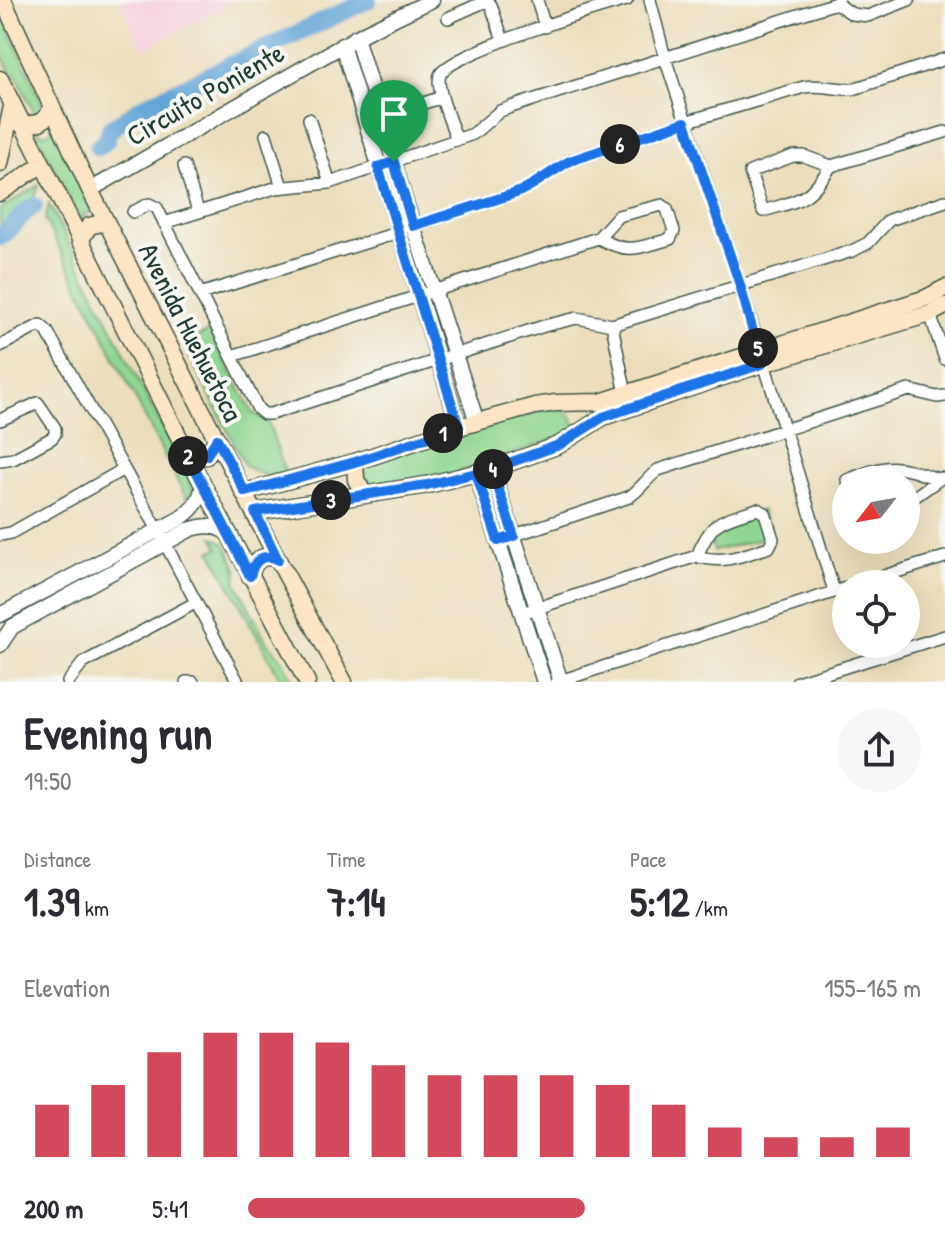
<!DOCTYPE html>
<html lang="en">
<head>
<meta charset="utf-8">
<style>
	:root { --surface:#fff; --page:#f7f7f7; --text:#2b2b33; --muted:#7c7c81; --accent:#d1495b }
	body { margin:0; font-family:"Patrick Hand",sans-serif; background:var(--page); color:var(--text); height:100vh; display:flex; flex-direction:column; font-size:30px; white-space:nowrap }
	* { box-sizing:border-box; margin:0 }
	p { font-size:26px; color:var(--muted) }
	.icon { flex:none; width:44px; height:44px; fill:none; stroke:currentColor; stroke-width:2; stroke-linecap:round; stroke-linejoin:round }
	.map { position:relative; height:682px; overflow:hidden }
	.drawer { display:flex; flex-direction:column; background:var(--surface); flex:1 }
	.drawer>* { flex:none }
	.needle { width:52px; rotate:239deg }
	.buttons { position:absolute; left:832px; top:466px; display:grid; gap:16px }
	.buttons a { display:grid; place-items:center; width:88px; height:88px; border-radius:50%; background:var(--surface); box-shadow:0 8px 32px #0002; font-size:40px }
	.pin { position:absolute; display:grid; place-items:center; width:68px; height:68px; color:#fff; margin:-82px -34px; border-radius:50% 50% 50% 0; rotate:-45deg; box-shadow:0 0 8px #0007 }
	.pin .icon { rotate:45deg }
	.km { position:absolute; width:40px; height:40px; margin:-20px; border-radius:50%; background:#222; color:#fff; font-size:22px; line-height:40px; text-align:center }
	.round { display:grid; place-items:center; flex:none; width:84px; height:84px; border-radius:42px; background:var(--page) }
	.head { display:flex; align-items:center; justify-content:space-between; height:136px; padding:0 24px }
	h1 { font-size:44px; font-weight:700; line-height:60px }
	.stats { display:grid; grid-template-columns:repeat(3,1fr); gap:12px; height:136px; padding:8px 24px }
	.stats div { display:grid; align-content:center }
	.stats b { font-size:40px; font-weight:700 }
	.stats small { font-size:22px; font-weight:400 }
	.stats p { font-size:22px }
	.chart { height:224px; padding:16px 24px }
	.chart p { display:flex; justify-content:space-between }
	.chart svg { width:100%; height:144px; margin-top:8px; stroke:var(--accent); stroke-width:6 }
	ul { padding:0 24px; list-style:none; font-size:26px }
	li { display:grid; grid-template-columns:128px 96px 1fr; align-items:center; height:60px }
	li i { height:20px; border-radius:10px; background:var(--accent) }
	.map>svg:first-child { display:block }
	.built { fill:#f5cfdc }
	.green { fill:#8fd690; stroke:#578a62; stroke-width:2 }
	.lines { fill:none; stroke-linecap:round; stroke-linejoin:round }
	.river { stroke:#62a5d7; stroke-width:18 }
	.minor-casing { stroke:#3e5548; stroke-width:14 }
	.tertiary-casing { stroke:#3e5548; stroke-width:17 }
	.secondary-casing { stroke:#3e5548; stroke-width:19 }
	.minor { stroke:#fff; stroke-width:11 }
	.tertiary { stroke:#fff; stroke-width:14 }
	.secondary { stroke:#fce5c4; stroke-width:16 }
	.route-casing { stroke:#fff; stroke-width:16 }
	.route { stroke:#1a73e8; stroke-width:10 }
	.labels { text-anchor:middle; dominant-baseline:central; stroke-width:8; stroke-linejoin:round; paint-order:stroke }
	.street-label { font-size:28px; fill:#1f3d34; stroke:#f6f6f2 }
</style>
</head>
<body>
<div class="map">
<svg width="945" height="682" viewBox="0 0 945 682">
	<rect width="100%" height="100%" fill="#f6f6f2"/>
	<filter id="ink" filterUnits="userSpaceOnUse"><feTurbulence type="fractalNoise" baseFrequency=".0125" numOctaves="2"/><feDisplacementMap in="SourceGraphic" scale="16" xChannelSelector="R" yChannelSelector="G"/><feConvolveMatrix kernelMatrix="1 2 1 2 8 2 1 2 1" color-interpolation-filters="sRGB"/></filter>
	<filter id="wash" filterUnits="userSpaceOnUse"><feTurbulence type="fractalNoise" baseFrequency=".006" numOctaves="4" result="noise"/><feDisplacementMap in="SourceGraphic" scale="32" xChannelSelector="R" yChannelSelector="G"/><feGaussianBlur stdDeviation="1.8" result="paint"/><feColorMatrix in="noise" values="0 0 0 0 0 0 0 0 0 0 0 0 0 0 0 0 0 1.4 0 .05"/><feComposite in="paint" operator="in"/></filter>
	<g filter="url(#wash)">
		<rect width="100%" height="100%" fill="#ecdebc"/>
		<path class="built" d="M119,0H236L143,50Z"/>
		<path class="green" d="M0,9L40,99L43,111L38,115L33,111L16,75L9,70L0,50Z
			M52,123L98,215L89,212L84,215L81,223L36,131L45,134L52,130Z
			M39,185L34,198L0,227V209Z
			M49,204L192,486L188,502L45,220Z
			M209,331L253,413L268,421L286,475L267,476L246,467L183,344Z
			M559,406C570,413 575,419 576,432L448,476L371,486C365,477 362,470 367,460Z
			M762,510L770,537L714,551L709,537Z
			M213,537L225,543L237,569L236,582L266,641L281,658L294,682H282L211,551L219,548Z"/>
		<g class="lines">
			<path class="river" d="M98,147L106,141L110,129L144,106L368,0
				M0,237C15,228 19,214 34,206"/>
		</g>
	</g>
	<g filter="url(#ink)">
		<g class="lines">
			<defs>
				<path id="minor" d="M537,0L545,27
					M650,0L665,58L740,285L834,591
					M836,3L852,14L868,16L909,0
					M448,18L486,1L491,5L503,40
					M394,113L442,97
					M309,119L330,183
					M266,135L282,187
					M457,140C452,126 435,87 440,75C449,53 598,8 627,0
					M793,156H804L831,166C807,202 802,199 763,211L750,172Z
					M184,166L198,211
					M831,166L945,132
					M133,212L149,204L157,208L258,409L264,414H271L544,326L577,318L612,325L852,251L868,243L889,220L945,201
					M164,223L275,188L330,183L473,134L500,111L511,107L836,3L838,0
					M413,226L516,193C536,185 551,171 570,161L685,122L804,87C821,84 836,90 853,89L945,59
					M200,294L400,232
					M930,314L945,359
					M612,325L626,394
					M0,346L40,325L47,331L158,530L238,682
					M232,356L598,238L618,216L662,205L667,209L674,231L670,239C637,248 630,255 598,238
					M0,420L38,403L55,428V434L52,438L13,459L0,461
					M847,480C892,463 892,464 938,479
					M906,503L941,478
					M0,535L11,533L124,469
					M509,537L629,497C641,489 646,479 658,470L909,390L937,397L945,396
					M858,584L945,557
					M522,613L697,556C723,565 744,555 769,547L773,539L765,513L757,509C721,521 713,518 697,556
					M68,682L83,663L195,603
					M186,682H193
					M557,682L846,588
					M797,682L945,636"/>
				<path id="tertiary" d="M356,37L413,226L477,422
					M342,45L459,427
					M90,190L366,32L432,0
					M492,469L561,682
					M476,473L544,682
					M0,615L181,518C194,508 200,501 203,485
					M0,645L12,627L189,530C204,525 215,524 228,534"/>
				<path id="secondary" d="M3,0L90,190L278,560L344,682
					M0,79L201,481L307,682
					M21,124C36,125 46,123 51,108
					M0,164L12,106
					M0,193L41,165
					M80,241L89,226L106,222
					M188,455L206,456L217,439
					M355,462L356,480L365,495
					M245,492L355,462L459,427L535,406L556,403L600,402L926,298L945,288
					M255,512L427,485L492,469L559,445L603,417L762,364L930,314L945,306
					M250,576C254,561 262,552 278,560"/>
			</defs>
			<use href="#minor" class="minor-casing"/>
			<use href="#tertiary" class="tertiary-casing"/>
			<use href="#secondary" class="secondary-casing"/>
			<use href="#minor" class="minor"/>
			<use href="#tertiary" class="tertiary"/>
			<use href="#secondary" class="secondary"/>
		</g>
	</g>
	<g class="lines" filter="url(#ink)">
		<defs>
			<path id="route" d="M685,122L740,285L762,364L603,417L559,445L492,469L514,536L498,541L476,473L427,485L255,512L278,560C262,552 254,561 250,576L188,455L206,456L217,439L245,492L355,462L459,427L378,167L394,162L413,226L516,193C536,185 551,171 570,161Z"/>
		</defs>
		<use href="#route" class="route-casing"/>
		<use href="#route" class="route"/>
	</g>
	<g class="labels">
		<g class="street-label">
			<text transform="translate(205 94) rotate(-30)">Circuito Poniente</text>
			<text transform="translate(191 332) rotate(63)">Avenida Huehuetoca</text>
		</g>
	</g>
</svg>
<div class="buttons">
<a><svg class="needle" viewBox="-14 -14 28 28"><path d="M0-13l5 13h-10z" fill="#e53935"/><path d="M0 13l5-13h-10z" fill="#7c7c81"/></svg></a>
<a><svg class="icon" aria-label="locate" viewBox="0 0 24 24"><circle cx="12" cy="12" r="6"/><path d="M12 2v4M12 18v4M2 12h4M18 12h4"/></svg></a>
</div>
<div class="pin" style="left:394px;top:162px;background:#1e9e55"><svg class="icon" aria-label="arrive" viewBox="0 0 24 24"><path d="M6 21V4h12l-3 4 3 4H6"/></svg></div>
<b class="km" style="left:443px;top:433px">1</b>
<b class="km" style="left:188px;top:456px">2</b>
<b class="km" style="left:331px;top:500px">3</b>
<b class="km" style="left:493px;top:469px">4</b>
<b class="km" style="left:758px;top:348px">5</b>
<b class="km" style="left:620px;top:144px">6</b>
</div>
<section class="drawer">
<div class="head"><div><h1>Evening run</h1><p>19:50</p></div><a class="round"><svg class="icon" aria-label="share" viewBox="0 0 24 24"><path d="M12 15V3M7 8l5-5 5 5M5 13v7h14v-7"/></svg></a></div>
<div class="stats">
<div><p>Distance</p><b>1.39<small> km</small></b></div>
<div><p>Time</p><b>7:14</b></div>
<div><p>Pace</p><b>5:12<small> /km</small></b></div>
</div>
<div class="chart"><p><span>Elevation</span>155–165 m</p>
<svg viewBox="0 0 160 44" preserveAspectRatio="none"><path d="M5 44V28M15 44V22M25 44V12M35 44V6M45 44V6M55 44V9M65 44V16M75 44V19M85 44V19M95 44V19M105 44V22M115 44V28M125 44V35M135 44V38M145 44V38M155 44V35"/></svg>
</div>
<ul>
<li><b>200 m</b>5:41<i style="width:50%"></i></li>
</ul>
</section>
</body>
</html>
